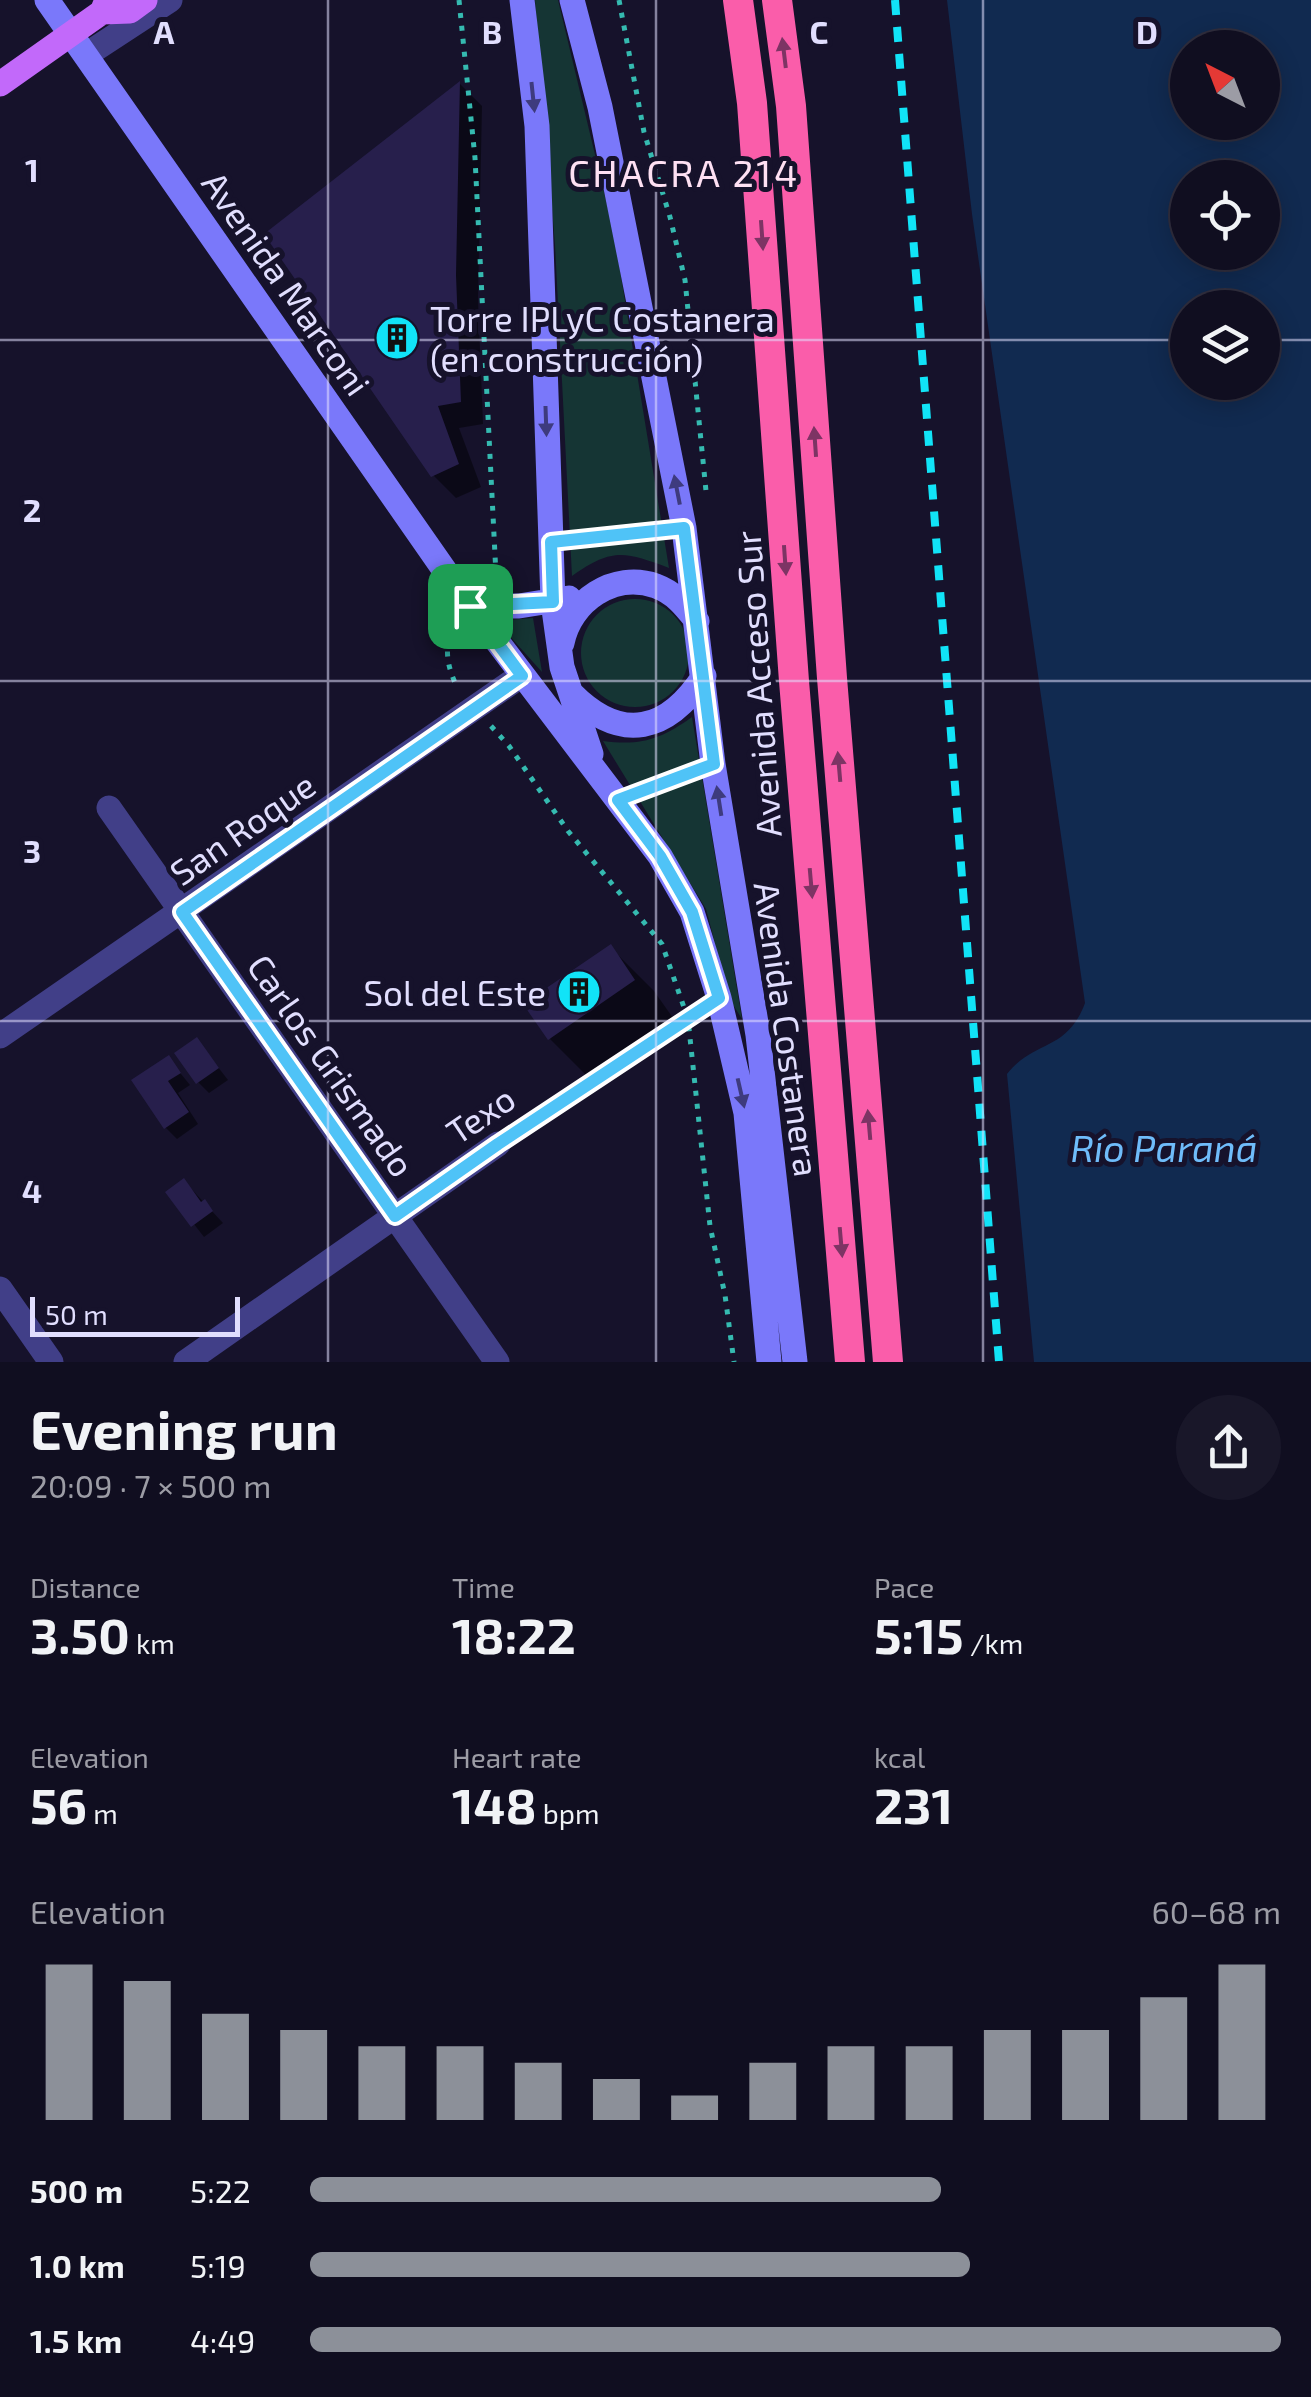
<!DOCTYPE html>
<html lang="en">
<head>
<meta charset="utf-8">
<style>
	:root { --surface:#100e20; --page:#191729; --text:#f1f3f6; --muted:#9c9ca5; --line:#302e3e; --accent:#8c9099 }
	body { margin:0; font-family:"Exo 2",sans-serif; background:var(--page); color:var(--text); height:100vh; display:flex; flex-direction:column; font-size:38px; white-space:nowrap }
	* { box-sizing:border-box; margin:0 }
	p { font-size:32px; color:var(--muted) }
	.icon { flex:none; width:55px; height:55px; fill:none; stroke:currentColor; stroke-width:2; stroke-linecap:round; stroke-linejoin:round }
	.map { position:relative; height:1362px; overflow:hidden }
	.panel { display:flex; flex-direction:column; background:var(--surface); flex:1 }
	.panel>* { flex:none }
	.needle { width:65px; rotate:318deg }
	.buttons { position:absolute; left:1170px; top:30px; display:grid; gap:20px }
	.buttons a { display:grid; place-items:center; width:110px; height:110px; border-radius:50%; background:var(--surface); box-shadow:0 5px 25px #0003,0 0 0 2px var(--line); font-size:50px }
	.scale { position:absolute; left:30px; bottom:25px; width:210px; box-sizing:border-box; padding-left:10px; border:5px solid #e1defe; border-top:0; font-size:28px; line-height:35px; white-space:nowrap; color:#e1defe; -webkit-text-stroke:8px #16122b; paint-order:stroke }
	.pin { position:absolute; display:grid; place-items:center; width:85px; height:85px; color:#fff; margin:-42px; border-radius:20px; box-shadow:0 5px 15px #0006 }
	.round { display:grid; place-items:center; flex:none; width:105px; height:105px; border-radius:52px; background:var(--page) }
	.head { display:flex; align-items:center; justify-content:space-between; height:170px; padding:0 30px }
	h1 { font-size:55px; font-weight:700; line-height:75px }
	.figures { display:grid; grid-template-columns:repeat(3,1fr); gap:15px; height:170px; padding:10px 30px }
	.figures div { display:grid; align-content:center }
	.figures b { font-size:50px; font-weight:700 }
	.figures small { font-size:28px; font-weight:400 }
	.figures p { font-size:28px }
	.chart { height:280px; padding:20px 30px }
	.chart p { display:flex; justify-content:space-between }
	.chart svg { width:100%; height:180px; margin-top:10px; stroke:var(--accent); stroke-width:6 }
	ul { padding:0 30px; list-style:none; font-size:32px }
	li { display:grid; grid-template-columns:160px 120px 1fr; align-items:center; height:75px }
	li i { height:25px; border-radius:12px; background:var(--accent) }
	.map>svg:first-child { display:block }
	.green { fill:#153534 }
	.water { fill:#112a50; fill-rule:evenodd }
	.shadow { fill:#0007 }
	.building { fill:#271f4c }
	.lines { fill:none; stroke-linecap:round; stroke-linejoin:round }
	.path { stroke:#35bab0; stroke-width:5; stroke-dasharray:5 8; stroke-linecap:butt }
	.street { stroke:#413f88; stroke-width:25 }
	.secondary { stroke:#7a78fa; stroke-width:25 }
	.primary { stroke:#c269fa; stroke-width:25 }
	.highway { stroke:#fa5daa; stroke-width:30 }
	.rail { stroke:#11e3f7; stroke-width:8; stroke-dasharray:15 12; stroke-linecap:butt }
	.oneway { fill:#7d3464 }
	.oneway2 { fill:#3e3b7e }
	.route-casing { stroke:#fff; stroke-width:20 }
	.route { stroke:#4fc3f7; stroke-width:12 }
	.grid { fill:none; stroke:#e1defe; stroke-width:2.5; stroke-opacity:0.55 }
	.labels { text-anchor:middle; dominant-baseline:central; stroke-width:10; stroke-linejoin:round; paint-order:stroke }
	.street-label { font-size:35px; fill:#e1defe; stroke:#16122b }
	.poi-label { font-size:35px; fill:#e1defe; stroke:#16122b; text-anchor:start }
	.neighbourhood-label { font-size:38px; letter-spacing:2.5px; fill:#fee0f3; stroke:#16122b }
	.water-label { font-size:38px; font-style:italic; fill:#6fbcfa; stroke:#16122b }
	.grid-label { font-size:32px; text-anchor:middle; font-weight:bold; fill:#e1defe; stroke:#16122b; stroke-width:10; stroke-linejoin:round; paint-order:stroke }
</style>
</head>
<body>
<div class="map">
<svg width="1311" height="1362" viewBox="0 0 1311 1362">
	<rect width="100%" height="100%" fill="#16122b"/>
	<path class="green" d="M535,0H558L614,234L669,568C625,552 613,547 572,576L555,245Z
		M581 653a54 54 0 1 1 108 0a54 54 0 1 1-108 0Z
		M533,618L542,672L496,621Z
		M692,717L742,1019L730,1000L706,909L603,741C642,746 661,739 692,717Z"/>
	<path class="water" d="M947,0H1311V1362H1034L1007,1074C1033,1040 1067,1052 1085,1003L972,214ZM1188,48H1262V122H1188ZM1188,178H1262V252H1188ZM1188,308H1262V382H1188Z"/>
	<path class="shadow" d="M460,84L482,106L478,299L483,424L459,428L481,487L456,498L433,475L267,234Z
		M610,947L654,991L678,1025L594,1083L550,1039Z
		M197,1040L228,1080L209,1093L198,1082Z
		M168,1058L190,1085L178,1093L198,1124L177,1139L166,1128Z
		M184,1181L223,1223L204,1237L169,1192Z"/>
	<path class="building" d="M460,81L456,275L461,402L438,406L459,464L431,477L264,234Z
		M611,944L635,980L548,1040L523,1004Z
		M197,1037L219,1068L196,1084L174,1053Z
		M169,1055L181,1073L168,1081L189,1112L164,1129L131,1080Z
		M184,1178L201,1202L205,1199L213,1211L191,1227L165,1192Z"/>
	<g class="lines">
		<path class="path" d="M459,0L475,158L496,575L493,579
			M619,0L644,132L670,217L685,280L706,491
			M574,540L658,531
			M455,627C442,647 448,668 457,687
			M491,726L509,746L568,831L662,944L688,1019L710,1226L725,1295L734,1362
			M644,790L690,773
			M517,1131L687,1020"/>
		<path class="street" d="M86,55L170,0
			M109,808L497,1362
			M0,1036L522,675
			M0,1289L51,1362
			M186,1362L498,1144"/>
		<path class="secondary" d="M47,0L459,591L660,856L692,912L719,998L746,1113L769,1362
			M522,0L537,126L553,602L562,667L591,754
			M572,0L600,107L684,528L713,764L758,1035L795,1362
			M470,606H519L569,598
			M562,643C570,601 614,571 656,586C675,593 685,606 697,621
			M572,694C622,744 668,731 704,676"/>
		<path class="primary" d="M102,12L130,11L145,0
			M0,84L102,12L107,0"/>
		<path class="highway" d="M738,0L752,103L794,681L850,1362
			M777,0L791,106L832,678L888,1362"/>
		<path class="rail" d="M895,0L999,1362"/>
	</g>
	<defs><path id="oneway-solid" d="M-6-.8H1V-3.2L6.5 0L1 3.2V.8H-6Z" transform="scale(2.5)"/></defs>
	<g class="oneway">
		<use href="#oneway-solid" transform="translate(784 53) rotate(-97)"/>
		<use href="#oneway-solid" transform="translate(762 235) rotate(86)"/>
		<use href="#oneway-solid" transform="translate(815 442) rotate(-94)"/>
		<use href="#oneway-solid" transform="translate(785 560) rotate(86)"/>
		<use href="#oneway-solid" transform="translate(839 767) rotate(-95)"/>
		<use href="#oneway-solid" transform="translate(811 883) rotate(85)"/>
		<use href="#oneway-solid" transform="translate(869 1125) rotate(-95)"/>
		<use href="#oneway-solid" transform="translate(841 1242) rotate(85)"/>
	</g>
	<g class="oneway2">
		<use href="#oneway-solid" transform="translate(533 97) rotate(84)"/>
		<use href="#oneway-solid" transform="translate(546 421) rotate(88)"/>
		<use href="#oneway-solid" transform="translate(677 490) rotate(-101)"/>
		<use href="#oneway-solid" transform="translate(719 801) rotate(-99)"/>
		<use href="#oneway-solid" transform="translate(741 1093) rotate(77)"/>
	</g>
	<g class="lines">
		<defs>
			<path id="route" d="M684,528L714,764L618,800L660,856L692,912L719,998L498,1144L395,1216L182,912L522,676L470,606L553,602L551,542Z"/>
		</defs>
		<use href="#route" class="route-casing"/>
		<use href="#route" class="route"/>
	</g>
	<path class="grid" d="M328,0V1362M656,0V1362M983,0V1362M0,340H1188M1262,340H1311M0,681H1311M0,1021H1311"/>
	<defs>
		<symbol id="building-disc" viewBox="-11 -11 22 22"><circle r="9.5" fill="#11e3f7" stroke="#16122b"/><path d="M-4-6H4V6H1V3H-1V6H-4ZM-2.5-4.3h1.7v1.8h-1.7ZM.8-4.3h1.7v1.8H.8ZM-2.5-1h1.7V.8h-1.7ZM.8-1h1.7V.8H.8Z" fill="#111"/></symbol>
	</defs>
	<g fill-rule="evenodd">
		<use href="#building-disc" x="372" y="313" width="50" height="50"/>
		<use href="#building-disc" x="554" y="967" width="50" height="50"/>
	</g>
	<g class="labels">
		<g class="street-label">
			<text transform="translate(287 283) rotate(55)">Avenida Marconi</text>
			<text transform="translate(757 684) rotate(-94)">Avenida Acceso Sur</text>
			<text transform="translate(242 828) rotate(-35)">San Roque</text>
			<text transform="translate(788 1029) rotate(82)">Avenida Costanera</text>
			<text transform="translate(332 1065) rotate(55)">Carlos Grismado</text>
			<text transform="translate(480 1114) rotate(-34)">Texo</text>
		</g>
		<g class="poi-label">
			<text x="430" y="318">Torre IPLyC Costanera<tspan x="430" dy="40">(en construcción)</tspan></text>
			<text x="546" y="992" text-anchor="end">Sol del Este</text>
		</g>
		<g class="neighbourhood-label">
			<text x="684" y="172">CHACRA 214</text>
		</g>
		<g class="water-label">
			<text x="1164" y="1147">Río Paraná</text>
		</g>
	</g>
	<g class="grid-label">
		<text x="164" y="44">A</text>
		<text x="492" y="44">B</text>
		<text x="819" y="44">C</text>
		<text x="1147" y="44">D</text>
		<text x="32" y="182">1</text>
		<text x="32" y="522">2</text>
		<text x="32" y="863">3</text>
		<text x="32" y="1203">4</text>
	</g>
</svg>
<div class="buttons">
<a><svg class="needle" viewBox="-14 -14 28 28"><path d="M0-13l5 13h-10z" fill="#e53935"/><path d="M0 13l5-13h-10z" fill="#9c9ca5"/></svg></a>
<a><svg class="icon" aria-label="locate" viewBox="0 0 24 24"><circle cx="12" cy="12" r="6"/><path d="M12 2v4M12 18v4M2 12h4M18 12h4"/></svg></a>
<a><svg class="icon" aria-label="layers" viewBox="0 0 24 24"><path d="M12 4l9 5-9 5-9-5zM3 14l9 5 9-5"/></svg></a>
</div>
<div class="scale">50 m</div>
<div class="pin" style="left:470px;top:606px;background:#1e9e55"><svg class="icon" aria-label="arrive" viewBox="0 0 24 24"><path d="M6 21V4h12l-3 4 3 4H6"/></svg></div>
</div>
<section class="panel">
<div class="head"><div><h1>Evening run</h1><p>20:09 · 7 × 500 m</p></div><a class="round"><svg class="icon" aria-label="share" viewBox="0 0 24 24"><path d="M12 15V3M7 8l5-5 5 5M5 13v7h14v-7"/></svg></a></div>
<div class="figures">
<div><p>Distance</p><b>3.50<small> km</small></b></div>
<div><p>Time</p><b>18:22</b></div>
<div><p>Pace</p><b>5:15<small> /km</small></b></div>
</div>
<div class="figures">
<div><p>Elevation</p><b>56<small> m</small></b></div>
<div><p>Heart rate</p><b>148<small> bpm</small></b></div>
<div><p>kcal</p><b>231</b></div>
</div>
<div class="chart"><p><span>Elevation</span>60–68 m</p>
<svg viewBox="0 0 160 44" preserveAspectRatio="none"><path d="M5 44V6M15 44V10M25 44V18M35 44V22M45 44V26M55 44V26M65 44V30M75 44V34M85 44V38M95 44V30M105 44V26M115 44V26M125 44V22M135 44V22M145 44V14M155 44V6"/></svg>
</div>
<ul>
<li><b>500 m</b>5:22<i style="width:65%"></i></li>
<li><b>1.0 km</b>5:19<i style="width:68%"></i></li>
<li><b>1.5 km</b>4:49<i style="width:100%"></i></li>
</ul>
</section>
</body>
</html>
